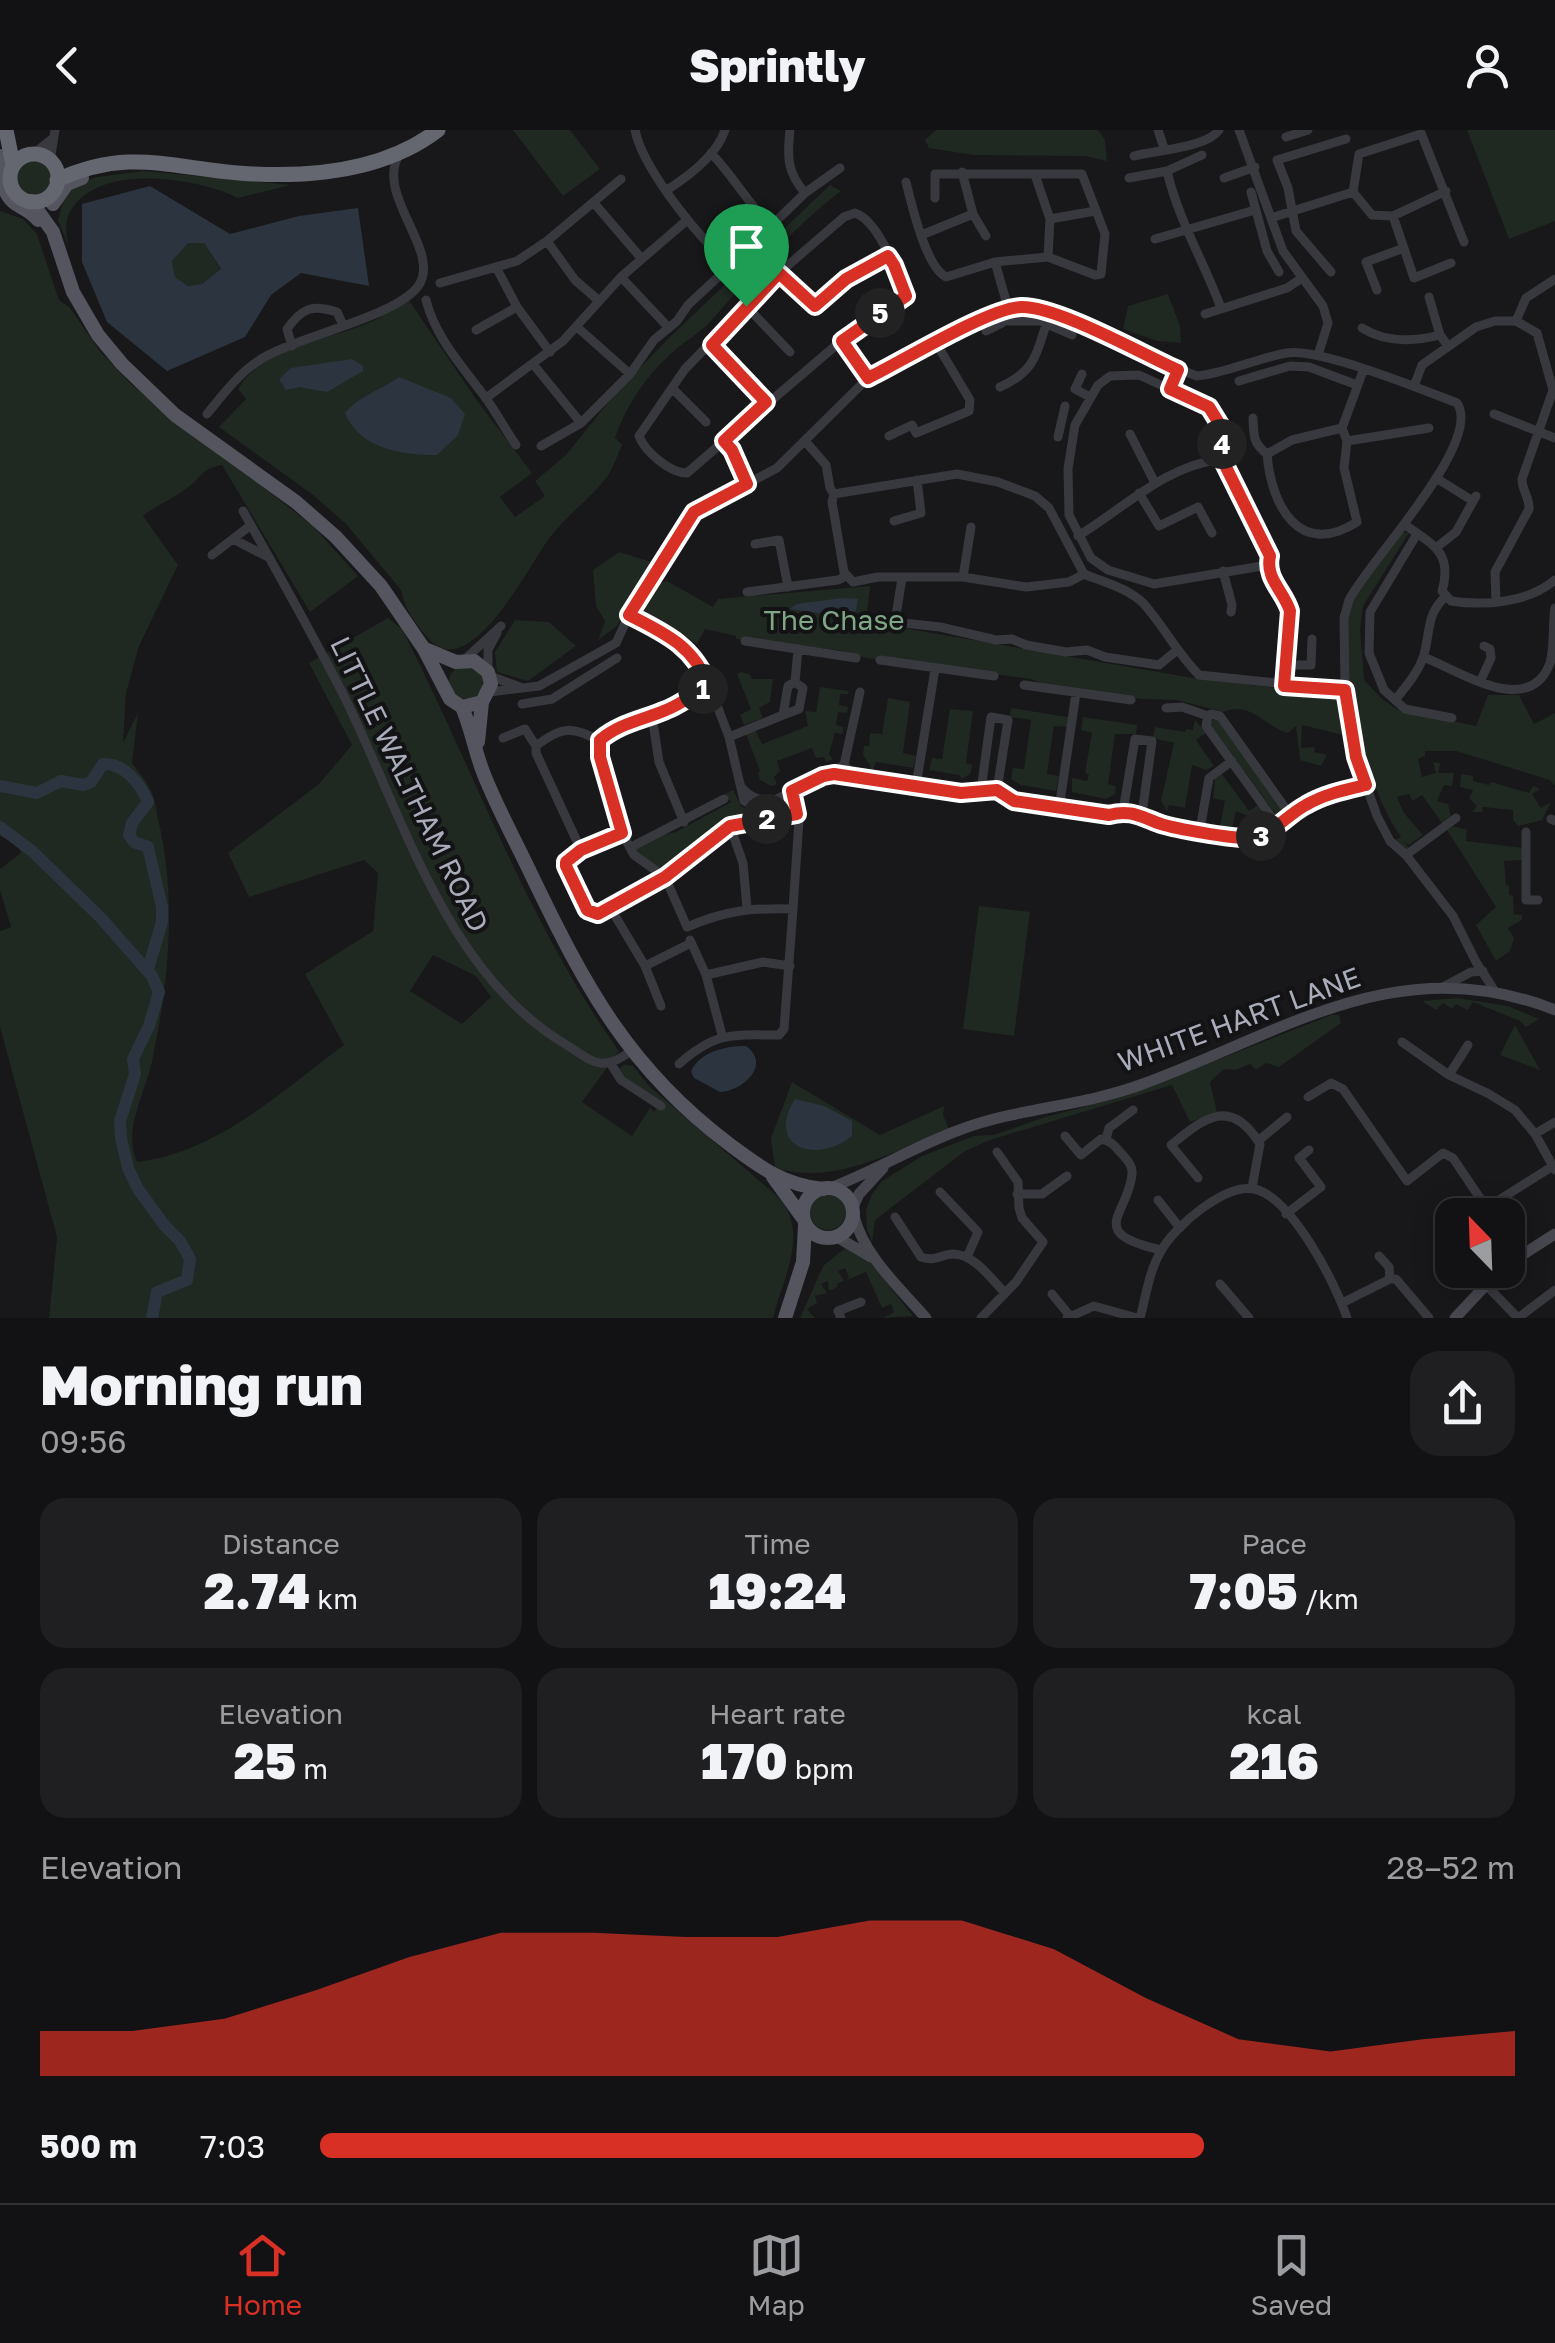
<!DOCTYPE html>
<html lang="en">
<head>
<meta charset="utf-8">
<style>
	:root { --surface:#121114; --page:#1f1f22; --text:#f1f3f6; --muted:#9c9da0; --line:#313134; --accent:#d93025 }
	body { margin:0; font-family:"Golos Text",sans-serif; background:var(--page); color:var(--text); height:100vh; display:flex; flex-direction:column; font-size:38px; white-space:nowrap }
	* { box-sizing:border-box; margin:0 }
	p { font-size:32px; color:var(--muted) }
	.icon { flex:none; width:55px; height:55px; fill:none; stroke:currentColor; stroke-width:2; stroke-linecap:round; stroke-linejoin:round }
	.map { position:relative; height:1188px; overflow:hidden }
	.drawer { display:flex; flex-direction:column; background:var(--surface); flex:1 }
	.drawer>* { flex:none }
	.needle { width:65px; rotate:337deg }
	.tools { position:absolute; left:1435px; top:1068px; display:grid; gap:20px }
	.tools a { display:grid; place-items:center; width:90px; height:90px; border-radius:20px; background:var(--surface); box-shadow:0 5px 25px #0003,0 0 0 2px var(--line); font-size:50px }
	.pin { position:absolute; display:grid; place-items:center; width:85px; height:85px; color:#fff; margin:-102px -42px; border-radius:50% 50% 50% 0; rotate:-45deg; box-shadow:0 0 10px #0007 }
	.pin .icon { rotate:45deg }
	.km { position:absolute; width:50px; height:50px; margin:-25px; border-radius:50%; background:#222; color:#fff; font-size:28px; line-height:50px; text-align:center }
	.round { display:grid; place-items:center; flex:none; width:105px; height:105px; border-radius:30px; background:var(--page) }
	.summary { display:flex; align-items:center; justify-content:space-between; height:170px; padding:0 40px }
	h1 { font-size:55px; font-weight:800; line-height:75px }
	.stats { display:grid; grid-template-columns:repeat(3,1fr); gap:15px; height:170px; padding:10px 40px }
	.stats div { display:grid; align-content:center; border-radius:25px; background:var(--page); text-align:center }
	.stats b { font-size:50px; font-weight:800 }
	.stats small { font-size:28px; font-weight:400 }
	.stats p { font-size:28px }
	.chart { height:280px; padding:20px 40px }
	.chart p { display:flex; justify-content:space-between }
	.chart svg { width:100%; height:180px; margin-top:10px; fill:var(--accent); opacity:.7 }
	ul { padding:0 40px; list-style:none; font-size:32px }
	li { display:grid; grid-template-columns:160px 120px 1fr; align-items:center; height:75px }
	li i { height:25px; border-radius:12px; background:var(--accent) }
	header { display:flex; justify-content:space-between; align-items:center; height:130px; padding:0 40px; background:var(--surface); font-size:45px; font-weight:800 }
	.menu { display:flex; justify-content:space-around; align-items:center; height:140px; border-top:2px solid var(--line); background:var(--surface); font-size:28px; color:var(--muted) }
	.menu a { display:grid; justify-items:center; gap:5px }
	.menu .selected { color:var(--accent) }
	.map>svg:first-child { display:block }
	.green { fill:#1f2821; fill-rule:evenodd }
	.water { fill:#2c353f; fill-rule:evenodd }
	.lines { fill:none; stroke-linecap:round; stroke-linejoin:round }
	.river { stroke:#2c353f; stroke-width:12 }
	.street { stroke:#38393f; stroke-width:9 }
	.secondary { stroke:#46474f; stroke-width:11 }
	.primary { stroke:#54555e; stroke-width:14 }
	.highway { stroke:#646670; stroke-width:15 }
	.route-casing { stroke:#fff; stroke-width:20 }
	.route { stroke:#d93025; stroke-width:12 }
	.labels { text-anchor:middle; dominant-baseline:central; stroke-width:8; stroke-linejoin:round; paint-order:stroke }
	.park-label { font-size:28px; fill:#7fa785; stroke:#131215 }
	.street-label { font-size:28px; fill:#a9acba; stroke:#131215 }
</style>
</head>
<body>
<header><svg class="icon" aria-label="back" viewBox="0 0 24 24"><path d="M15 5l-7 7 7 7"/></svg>Sprintly<svg class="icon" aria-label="person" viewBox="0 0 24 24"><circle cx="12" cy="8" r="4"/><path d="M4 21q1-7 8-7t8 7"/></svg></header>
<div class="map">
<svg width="1555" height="1188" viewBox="0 0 1555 1188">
	<rect width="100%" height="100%" fill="#18171a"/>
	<path class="green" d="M513,0H570L600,39L563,66Z
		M936,0H1098L1105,10L1107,31L1085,26L973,25L929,18L925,10Z
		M1467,0H1555V91L1509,109Z
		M14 49a19 19 0 1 1 38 0a19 19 0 1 1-38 0Z
		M144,41L291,55L238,68C196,47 92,31 68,86C65,94 67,107 68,116L58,90L66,60L96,47Z
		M830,55L841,61C792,99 752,144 711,191C701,202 687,210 675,220C647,245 628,272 615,308L622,315C618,324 614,335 609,344C593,367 568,384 551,406C529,434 469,559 427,507C415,493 404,478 401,460L346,394L313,365L219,297L246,269L238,259C264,216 326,211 368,193C382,188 395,177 408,169L478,272L532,343L500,367L515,387L545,366L535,351L566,325L619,259L673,204Z
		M0,81L23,89L37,104L59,170L70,178L99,220L132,255L313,396L358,446L310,482L222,335C200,339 203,347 187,358C173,369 157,375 143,386L178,435L139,516L126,563L123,613L138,583L132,633C138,641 146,650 150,659C155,667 156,679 158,689C177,767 169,849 153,927C147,960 122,999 137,1032C218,1022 280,962 344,915L305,844L373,801L378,743L364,730L249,767L228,723L319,654L352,615L309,533L388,488L402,499C474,639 527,793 619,921L582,972L632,1006L650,978L654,982L658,976L615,942L624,934L633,936L649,956L777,1066C811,1102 783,1147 773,1188H49L57,1107L0,897V801L11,797L0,760V739L21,723L17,713L0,706ZM433,825L476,846L491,867L462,894L410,861Z
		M188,112L204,113L221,140L202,154L188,156L175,147L172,131Z
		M1168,164L1180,196L1181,213L1157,211L1123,199L1128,176Z
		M1402,402L1409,403L1363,476L1360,499L1364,550L1382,569L1398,580L1476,596L1488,565H1519L1534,594L1555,583V656L1550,650L1456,621H1425V626L1418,629L1422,647L1436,643L1433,632L1440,633L1438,643H1454L1452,656L1444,655L1437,671L1448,674L1451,686L1442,693L1422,665L1412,671L1409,664L1397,667L1404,683L1423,705L1409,715L1404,711L1409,718L1405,720L1395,710L1401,707C1367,661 1334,534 1350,478C1358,451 1386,425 1402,402Z
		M619,422L655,433L617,496L598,510L605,491L596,476L593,440Z
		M667,451L713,477L718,469L870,456L866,494L892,496L1199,549L1338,565L1347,606L1302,595L1301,618L1315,617L1314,622L1327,625L1321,636L1300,630L1296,596L1288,603C1265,597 1250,570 1224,582L1177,570L1142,569L1051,557L1031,549L866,528L838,520L736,509V506L705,499L697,514L646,484L643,479L658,453Z
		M515,490L549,492L576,516L528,551L497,542L495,522Z
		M449 552a17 17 0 1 1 34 0a17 17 0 1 1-34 0Z
		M741,542L749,544L752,549H773L770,572L759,578L763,588L744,595L740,585L751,579L737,544Z
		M820,557L849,561L848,564H840L839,575L848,577L847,583L838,582L836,595L843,597V604L835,603L829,624L833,629L826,632L824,627L816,628L812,618L777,631L780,641L774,647L777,654L771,656L760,650L758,643L760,641L746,604L756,601L762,614L808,596L805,581L816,582Z
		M888,568L910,572L903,623L916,626L913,638L876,632L871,644L870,635L863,625L864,616H869L870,603L882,604Z
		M1011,578L1068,587L1067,597L1054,596L1047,644L1059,646L1056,661L1021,655L1011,649L1013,638L1024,639L1031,590L1010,587Z
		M950,579L973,581L966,633L972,635L971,643L962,649L959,645L929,640L932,628L942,629Z
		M1083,587L1137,595L1136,604H1115L1108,654L1116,656L1115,664L1106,669L1072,662V648L1087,651L1089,645L1085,643L1092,603L1081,600Z
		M1214,589H1218L1286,683L1280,690L1209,593Z
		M1195,590L1206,603L1196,610L1214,636L1206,640L1192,635L1185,678L1169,675L1167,681L1161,671L1174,613L1153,608L1155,597L1185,602L1186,599L1193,600Z
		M1222,644L1249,681L1258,675L1263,683L1255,689L1236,681L1232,699L1220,696L1225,671L1213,668L1215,649Z
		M1461,644L1473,646V651L1489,655L1491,652L1529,663L1533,656L1540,659L1532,664L1541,678L1551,672L1542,690L1518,696L1513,690V680L1483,677L1482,682H1472L1477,676L1469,668L1473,660L1460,657Z
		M733,660L741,676L757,685C715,697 695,712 664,744L636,725L632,712L676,702L731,672L725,664Z
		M1453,696L1467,700L1466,711L1523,718L1522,730L1504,731L1506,755L1509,756V765L1513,766L1514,784L1522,785V790L1508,798L1514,808L1510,821L1496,831L1476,795L1496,777L1447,700Z
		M979,776L1030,782L1014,906L963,899Z
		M1457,868L1508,876L1539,889L1526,897L1520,891L1473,872L1468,880L1456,874L1452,879L1443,873L1436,880L1422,871Z
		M1331,885H1339L1341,893L1279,937L1266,933L1256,940L1250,934L1236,940L1224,939L1210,952L1217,982L1190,992L1172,955L990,1010L965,1021L875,1090L872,1112L867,1099L866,1080L872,1064L882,1051L922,1026L974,1006L994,1005L1045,987L1126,966Z
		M1515,895L1540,940L1500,925Z
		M792,952L880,1005L944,976L943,985L949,999C892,1021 838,1056 775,1038L771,1008Z
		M810 1082a18 18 0 1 1 36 0a18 18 0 1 1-36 0Z
		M845,1118L866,1127L913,1186L883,1188L894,1182L891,1174L882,1178L866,1142L847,1150L849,1147L845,1138L838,1141L844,1151L837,1154V1157L829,1161L828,1151L821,1154L827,1163L815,1166L817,1173L807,1179L815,1188H800L823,1136Z"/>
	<path class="water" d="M150,56L230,104L299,86L358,78L369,156L301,143L271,165L245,207L167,241L107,192L82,132V74ZM188,113H204L221,139L202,154L188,156L175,147L172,131Z
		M352,229L363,236V241L327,262L299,257L286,260L279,249L291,238Z
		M399,247L451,268L465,284L458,305L437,325C401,325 360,319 345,283C359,266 381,260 399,247Z
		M842,468L858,469L854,488L790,479L797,474Z
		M746,916C772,935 742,961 720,962L694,948L691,941C701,921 726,916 746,916Z
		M795,969L824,976L852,991V1006C816,1035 765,1017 795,969Z"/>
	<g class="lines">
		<path class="river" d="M0,656L37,663L61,651L84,655L91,652L103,634C124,633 140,653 148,672L132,693L129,705L134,712L148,717L162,777V792L148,839
			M0,697L32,721L100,787L152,846L159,862L149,896L133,929L135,944L120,991L121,1008L128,1038L138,1059L165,1096L180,1111L190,1129L187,1150L157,1162L152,1188"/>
		<path class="street" d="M635,0C642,36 689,94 715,121
			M790,0C787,27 787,42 805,63
			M1158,0L1164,18
			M1239,0L1283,121L1323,176L1328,193L1318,225
			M1421,3L1464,112
			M1421,4L1359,24L1353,62L1372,85L1393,86L1446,61
			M1286,7L1308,0
			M711,23C733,46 748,73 771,97
			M33,24L52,9
			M1134,26C1156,20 1206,18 1219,0
			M50,31L55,0
			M1167,41C1178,89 1204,132 1221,178
			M1035,45L1050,89L1048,127
			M1129,48L1167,41L1202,25
			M1224,48L1255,37
			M906,52C912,76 926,137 946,147L995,132L1048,127L1095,145L1101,144L1105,104L1082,44H935V68
			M667,60C689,46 717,25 725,0
			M1251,62L1267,121L1279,142
			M594,73L641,128
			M973,84L986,106
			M1393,86L1414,148L1451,133
			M1271,88L1353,62
			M1050,89L1095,81
			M924,104L973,84L962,42
			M1155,109L1255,80
			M547,111L575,150L598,170
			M738,128L805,63L840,38
			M995,132L1008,178
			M497,139L517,177L550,222
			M1331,142L1296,101L1288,58L1277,30L1346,9
			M779,143L815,176L846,149L887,126
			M621,147L669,198
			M440,153L517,131L547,111L621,49
			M1377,160L1366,132L1404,118
			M1429,167L1440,205
			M426,170C435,207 463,237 485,267C496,282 505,299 516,315
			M746,176L790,222
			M1205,184L1287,158L1302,148
			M1008,191H1040L1072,205
			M1516,191L1526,168L1555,149
			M577,197L630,244
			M1362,198C1386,213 1413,212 1440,205L1448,216
			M476,200L517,177
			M986,201L1002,193
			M712,215L766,272
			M292,216L287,199C302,178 312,174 337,182L343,195
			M533,234L581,293
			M1082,244L1075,259L1090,267
			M1239,251L1290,236L1309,237L1357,255
			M1414,256L1422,235L1476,197L1495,191H1516L1537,203L1553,260L1522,349C1522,361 1530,368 1529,379L1495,442L1496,471
			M1000,257C1039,240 1037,219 1050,182
			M672,258L706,292
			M486,268L563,211L621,147L686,91
			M207,284C221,267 236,247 254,234C288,207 396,189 419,155C441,120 375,65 399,25
			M1494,284L1555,308
			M1253,288C1254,305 1252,312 1267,324
			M1342,298L1292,310L1267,324C1271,375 1299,429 1357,392L1344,338L1347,311L1342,298L1363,241
			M1130,304L1155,353
			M889,306L912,295L916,303L969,281L970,270L936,213
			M1058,307L1065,276
			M724,311L687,343C670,343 645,322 639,306L685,239L779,143L844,87L855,83C879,91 897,143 906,166L841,211
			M805,311L826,335L830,358L834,364L957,344L998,352L1035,366L1049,378L1084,444C1103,452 1128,458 1143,473C1163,495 1177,523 1199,545L1345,560
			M1347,311L1429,298
			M541,316L581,293L630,244L654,210L677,191L688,175L718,147
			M1436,348L1473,371
			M747,354L732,320L724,311L841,211L868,248
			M1139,363L1159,396L1198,377L1212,403
			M834,364L832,372L844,442L853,452L878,447H963L1026,457L1069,452L1084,444
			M243,381C278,443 313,505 345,568C403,686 446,843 565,914C593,931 600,944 631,921
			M894,391L921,383L917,350
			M1404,394C1433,415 1453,422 1442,461L1451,471C1484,476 1528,473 1555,450
			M1417,404L1370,482L1369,523L1384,560L1405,579L1452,588
			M1078,406C1126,377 1164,336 1222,329
			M233,409L266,426
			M755,414L779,410L788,457
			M1437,417L1456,402L1476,366
			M212,425L251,395
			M1268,435L1154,454L1108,440L1091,428L1069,385L1068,339L1075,295L1098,255L1110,246L1139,245L1209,277L1222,297V329L1270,426C1265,449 1284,461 1290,481L1284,556
			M1223,441L1232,475L1231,482
			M963,447L971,397
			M902,448L895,492L940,497L996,510L1012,509L1026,515L1066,522L1087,520L1105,527L1159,535L1176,521
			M747,462L838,450L846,446
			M629,485L683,515L702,536L729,607L744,671L759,678L844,635L856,647
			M745,511L856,528
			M1423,527C1457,539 1529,590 1550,533C1555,515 1552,496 1555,478
			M464,530L501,496
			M880,530L994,546
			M1286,535H1311L1312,509
			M488,542V520L497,503
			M490,546L520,557
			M1480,552L1491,528L1490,519L1484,516
			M1024,555L1131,570
			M709,557C695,562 686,569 674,577C651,593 622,591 600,611V627L622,703L634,725L665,747L687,797C727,780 750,778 793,779L799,690L791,661
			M489,562L539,556L616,513L629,485L694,382L777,338L868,248L997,182C1050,163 1143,228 1197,246C1228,243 1256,228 1287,223C1320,218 1421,259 1457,273C1484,312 1369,431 1349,470L1344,488L1345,560L1356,627L1377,686L1390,711L1406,725L1453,786L1476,832L1496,863
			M1396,569C1406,556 1417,544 1423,528C1431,503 1425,486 1445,467
			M522,574L552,569L617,528
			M1166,578L1182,577L1208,586
			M783,585L799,579L803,558L795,552L798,519
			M652,586L659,632L684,692
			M729,607L783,585L788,556L795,552
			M503,608L525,599L536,616
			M844,635L860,562
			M823,646L834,644L863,651L961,663L997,660L1014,671L1109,685C1131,679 1141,687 1161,694C1176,699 1229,708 1246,708C1271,708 1285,686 1306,675C1325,664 1345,660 1365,655
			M916,656L935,539
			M741,657C750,667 758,671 771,669
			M981,660L991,587L1008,590L997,660
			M1059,679L1076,563
			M1123,681L1135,609L1152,611L1142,684
			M1551,689L1555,691
			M730,696L743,733L747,778
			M1278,696L1206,596L1208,586L1211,584L1220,586L1291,686
			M1200,700L1209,648L1232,631
			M1526,702V770H1538
			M622,703L581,720L567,732L566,736L587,780L597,784L649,758L730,696L797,683
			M635,715L724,669
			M581,720L536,623V616C562,596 572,596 600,611
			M1406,725L1456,688
			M611,779L645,836L691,813
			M690,810L706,845L722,905
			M645,836L661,876
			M706,845L763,832L790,836
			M1441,858L1471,842L1483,841
			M1402,912L1449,945L1489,964L1515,980L1535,1004L1555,1040
			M611,934L621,950L661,976
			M679,934C716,901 732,905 779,905L784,899L793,779
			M1449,945L1468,915
			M1308,967L1331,953L1343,959L1407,1051L1443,1023L1453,1028L1486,1077
			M1535,1004L1555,992
			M1065,1006L1081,1025L1101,1009C1111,1011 1114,1015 1120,1022C1126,1029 1133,1035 1132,1044C1129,1084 1084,1103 1161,1120
			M1106,1009L1109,998L1133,980
			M1258,1011L1287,987
			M1198,1048L1171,1015C1205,987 1231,967 1260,1014L1252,1058
			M940,1062L978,1102L967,1127
			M1017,1064H1042L1067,1046
			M1158,1070L1180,1098
			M1286,1084L1321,1057L1299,1028L1309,1020
			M1475,1085L1553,1036
			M895,1087L921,1127C935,1132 939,1125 952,1124C974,1123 991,1149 1005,1163
			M1452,1111V1113
			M1379,1126L1389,1137L1390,1149
			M1463,1140L1469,1148
			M1220,1154L1249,1188
			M1486,1155L1518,1188
			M1052,1164L1070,1186
			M1342,1173L1390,1149H1396L1429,1188
			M841,1188L838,1181L861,1172
			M981,1188L1016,1152L1043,1112L1022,1088L1019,1078L1018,1052L997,1022
			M1067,1188L1094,1176L1137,1188
			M1140,1188C1146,1166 1149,1141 1161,1121C1174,1097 1225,1053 1254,1059C1291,1066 1336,1154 1347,1188
			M1518,1188L1555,1160"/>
		<path class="secondary" d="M830,1058C875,1041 917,1015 962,999C1019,978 1083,976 1140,955C1281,904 1399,817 1555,880
			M853,1077L859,1064L883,1038
			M854,1086C864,1126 899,1157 926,1188
			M837,1107L871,1127
			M1508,1134L1555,1104
			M1455,1188L1500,1140"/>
		<path class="primary" d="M0,26C3,44 0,63 16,74C25,80 31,81 38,90
			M31,71L53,102L73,162L98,205L122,234L175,285L296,372L336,407L381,456L424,519L450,569L462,577L482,572
			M53,74L67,54L82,48
			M425,519L456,532L474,531L488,542L491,554L482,572L478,612
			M462,577C471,598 475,621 483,642C497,678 516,712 532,746C585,856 628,938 729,1014C760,1037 783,1055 823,1059
			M773,1047L802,1087
			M803 1083a25 25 0 1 1 50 0a25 25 0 1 1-50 0Z
			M785,1188L803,1132L805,1096"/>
		<path class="highway" d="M6,0L13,35
			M10 48a24 24 0 1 1 48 0a24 24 0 1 1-48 0Z
			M57,50C134,15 176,41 254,44C317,47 387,39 438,0"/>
	</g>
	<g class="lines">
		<defs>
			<path id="route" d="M888,126L894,135L906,166L842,211L868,248C901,232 989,178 1021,177C1057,176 1140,223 1178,240L1170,259L1209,277L1222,298V329L1270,426C1265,449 1284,461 1290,481L1284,556L1345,560L1356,627L1366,655C1345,660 1325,664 1306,675C1285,686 1271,708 1246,708C1229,708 1177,699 1161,694C1141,687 1131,679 1109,685L1014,671L997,660L961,663L834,644L823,646L792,661L797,684L730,696L665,747L598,784L587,780L566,736V732L581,720L622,703L600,627V610C620,593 643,590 666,580C682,574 693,563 709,557C695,517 665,503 629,485L694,382L747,354L732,320L724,311L766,272L712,215L779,143L815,176L846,149Z"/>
		</defs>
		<use href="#route" class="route-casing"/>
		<use href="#route" class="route"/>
	</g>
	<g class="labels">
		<g class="park-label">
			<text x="834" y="489">The Chase</text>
		</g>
		<g class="street-label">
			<text transform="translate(410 654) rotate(64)">LITTLE WALTHAM ROAD</text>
			<text transform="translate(1239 889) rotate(-20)">WHITE HART LANE</text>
		</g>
	</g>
</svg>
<div class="tools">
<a><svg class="needle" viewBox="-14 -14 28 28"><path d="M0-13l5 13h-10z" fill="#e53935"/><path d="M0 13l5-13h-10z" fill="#9c9da0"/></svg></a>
</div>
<div class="pin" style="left:746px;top:176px;background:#1e9e55"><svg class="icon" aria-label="arrive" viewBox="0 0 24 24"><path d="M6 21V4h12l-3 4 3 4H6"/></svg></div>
<b class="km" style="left:703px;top:559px">1</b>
<b class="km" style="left:767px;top:689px">2</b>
<b class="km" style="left:1261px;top:706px">3</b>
<b class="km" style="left:1222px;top:314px">4</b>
<b class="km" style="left:880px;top:183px">5</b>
</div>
<section class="drawer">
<div class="summary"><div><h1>Morning run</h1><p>09:56</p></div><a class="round"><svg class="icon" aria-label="share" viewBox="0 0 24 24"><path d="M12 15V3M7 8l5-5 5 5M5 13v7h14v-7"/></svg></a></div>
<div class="stats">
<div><p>Distance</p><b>2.74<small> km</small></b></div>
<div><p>Time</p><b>19:24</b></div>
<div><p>Pace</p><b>7:05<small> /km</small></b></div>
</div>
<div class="stats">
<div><p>Elevation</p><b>25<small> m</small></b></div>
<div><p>Heart rate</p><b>170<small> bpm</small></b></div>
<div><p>kcal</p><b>216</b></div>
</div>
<div class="chart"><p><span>Elevation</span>28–52 m</p>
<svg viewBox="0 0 160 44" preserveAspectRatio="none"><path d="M0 44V33L10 33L20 30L30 23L40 15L50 9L60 9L70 10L80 10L90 6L100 6L110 13L120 25L130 35L140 38L150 35L160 33V44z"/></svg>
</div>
<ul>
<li><b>500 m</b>7:03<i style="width:74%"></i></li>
</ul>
</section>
<nav class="menu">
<a class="selected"><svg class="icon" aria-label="home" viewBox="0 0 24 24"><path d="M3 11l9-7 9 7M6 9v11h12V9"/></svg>Home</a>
<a><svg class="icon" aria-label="map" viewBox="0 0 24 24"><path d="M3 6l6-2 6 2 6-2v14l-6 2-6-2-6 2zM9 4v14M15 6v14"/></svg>Map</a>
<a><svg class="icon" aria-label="saved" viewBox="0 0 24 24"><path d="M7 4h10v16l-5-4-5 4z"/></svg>Saved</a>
</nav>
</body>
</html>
